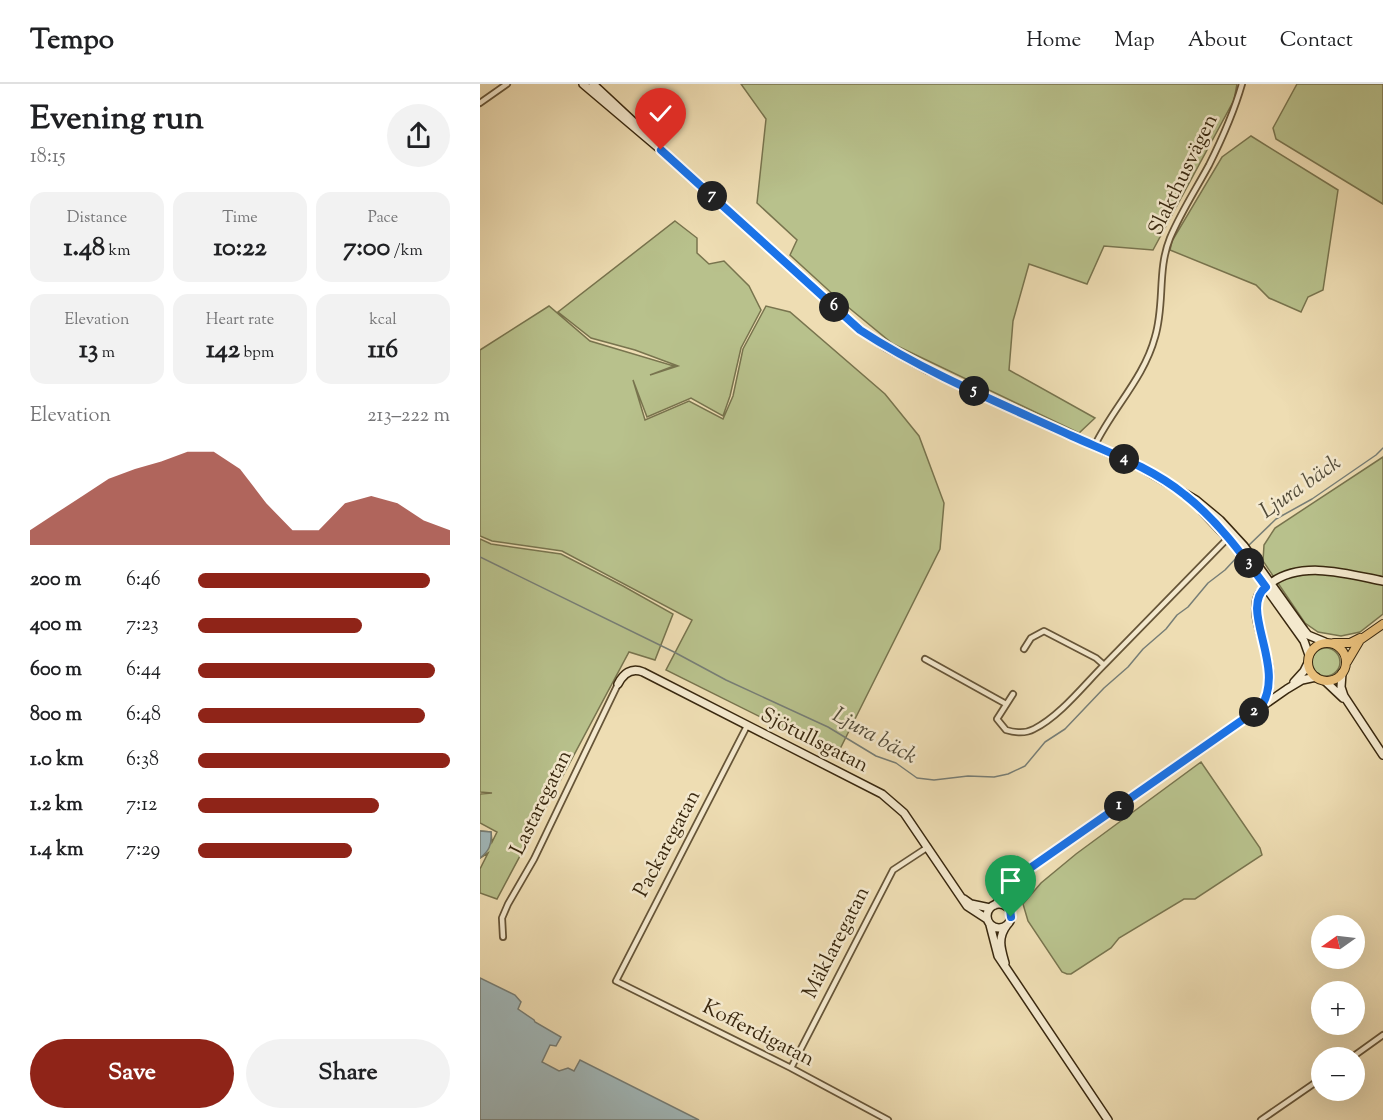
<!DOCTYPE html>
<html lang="en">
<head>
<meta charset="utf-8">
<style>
	:root { --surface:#fff; --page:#f2f2f2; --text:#202124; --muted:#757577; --line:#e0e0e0; --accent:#8f2418 }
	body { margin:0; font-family:"Sorts Mill Goudy",serif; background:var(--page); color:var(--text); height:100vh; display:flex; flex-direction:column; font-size:22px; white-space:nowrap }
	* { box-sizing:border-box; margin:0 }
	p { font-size:20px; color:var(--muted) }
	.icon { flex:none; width:33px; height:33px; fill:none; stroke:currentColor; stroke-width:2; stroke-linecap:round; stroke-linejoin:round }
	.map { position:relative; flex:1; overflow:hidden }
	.drawer { display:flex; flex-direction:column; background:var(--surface); width:480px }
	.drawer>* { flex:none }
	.needle { width:39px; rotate:256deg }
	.controls { position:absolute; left:831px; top:831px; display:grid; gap:12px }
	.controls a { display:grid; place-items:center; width:54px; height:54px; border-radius:50%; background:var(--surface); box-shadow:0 6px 24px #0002; font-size:30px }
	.pin { position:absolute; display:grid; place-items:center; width:51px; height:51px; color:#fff; margin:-62px -26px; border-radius:50% 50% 50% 0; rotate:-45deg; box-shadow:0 0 6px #0007 }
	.pin .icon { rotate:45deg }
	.km { position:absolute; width:30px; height:30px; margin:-15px; border-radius:50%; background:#222; color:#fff; font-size:16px; line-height:30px; text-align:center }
	.round { display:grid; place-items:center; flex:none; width:63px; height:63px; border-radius:32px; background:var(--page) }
	.head { display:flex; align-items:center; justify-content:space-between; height:102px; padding:0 30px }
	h1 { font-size:33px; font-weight:700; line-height:45px }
	.stats { display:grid; grid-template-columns:repeat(3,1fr); gap:9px; height:102px; padding:6px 30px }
	.stats div { display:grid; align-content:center; border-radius:15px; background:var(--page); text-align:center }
	.stats b { font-size:26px; font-weight:700 }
	.stats small { font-size:16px; font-weight:400 }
	.stats p { font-size:16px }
	.chart { height:168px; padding:12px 30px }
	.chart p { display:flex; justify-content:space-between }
	.chart svg { width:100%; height:108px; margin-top:6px; fill:var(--accent); opacity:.7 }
	.primary-button { display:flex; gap:12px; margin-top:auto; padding:12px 30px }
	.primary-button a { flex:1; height:69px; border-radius:36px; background:var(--accent); color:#fff; font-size:24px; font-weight:700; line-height:69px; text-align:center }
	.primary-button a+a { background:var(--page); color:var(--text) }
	ul { padding:0 30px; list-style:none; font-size:20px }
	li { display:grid; grid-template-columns:96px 72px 1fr; align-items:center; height:45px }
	li i { height:15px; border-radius:8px; background:var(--accent) }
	header { display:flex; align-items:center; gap:36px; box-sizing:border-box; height:84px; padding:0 30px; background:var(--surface); border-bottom:2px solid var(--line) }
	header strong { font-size:28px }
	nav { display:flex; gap:33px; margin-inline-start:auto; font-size:21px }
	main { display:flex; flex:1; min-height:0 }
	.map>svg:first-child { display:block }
	.green { fill:#b8c18c; stroke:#78744e; stroke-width:1.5 }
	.water { fill:#a1b8ba; stroke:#777e76; stroke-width:1.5 }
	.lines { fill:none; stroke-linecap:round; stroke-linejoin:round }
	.stream { stroke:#777e76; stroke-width:1.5 }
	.street-casing { stroke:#665538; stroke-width:8 }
	.secondary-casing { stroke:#39280f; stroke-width:10 }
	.primary-casing { stroke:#39280f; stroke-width:10 }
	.street { stroke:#f4e9ce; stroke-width:4.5 }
	.secondary { stroke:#f4e9ce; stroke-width:7 }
	.primary { stroke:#e7be7a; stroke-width:8 }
	.route-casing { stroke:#fff; stroke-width:12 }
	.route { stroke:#1a73e8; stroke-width:8 }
	.labels { text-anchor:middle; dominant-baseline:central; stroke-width:5; stroke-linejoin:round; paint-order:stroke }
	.street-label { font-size:21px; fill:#39280f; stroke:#f4e9ce }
	.water-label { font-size:22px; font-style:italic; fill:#534c3a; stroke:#f4e9ce }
</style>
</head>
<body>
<header>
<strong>Tempo</strong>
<nav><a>Home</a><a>Map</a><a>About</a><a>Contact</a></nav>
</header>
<main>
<section class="drawer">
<div class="head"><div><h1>Evening run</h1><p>18:15</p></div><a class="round"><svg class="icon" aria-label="share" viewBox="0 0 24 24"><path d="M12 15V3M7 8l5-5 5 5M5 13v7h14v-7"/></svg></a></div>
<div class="stats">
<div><p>Distance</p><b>1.48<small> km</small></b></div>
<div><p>Time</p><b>10:22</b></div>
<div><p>Pace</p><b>7:00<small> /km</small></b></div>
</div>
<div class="stats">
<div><p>Elevation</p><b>13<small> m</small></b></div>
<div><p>Heart rate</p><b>142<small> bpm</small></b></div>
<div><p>kcal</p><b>116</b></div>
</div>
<div class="chart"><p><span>Elevation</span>213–222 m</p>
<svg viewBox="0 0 160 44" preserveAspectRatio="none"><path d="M0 44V38L10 31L20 24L30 17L40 13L50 10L60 6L70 6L80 13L90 27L100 38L110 38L120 27L130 24L140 27L150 34L160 38V44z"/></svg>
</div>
<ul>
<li><b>200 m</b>6:46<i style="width:92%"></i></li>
<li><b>400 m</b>7:23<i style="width:65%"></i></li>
<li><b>600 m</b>6:44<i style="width:94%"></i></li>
<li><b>800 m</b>6:48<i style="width:90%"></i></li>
<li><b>1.0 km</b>6:38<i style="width:100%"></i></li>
<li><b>1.2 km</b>7:12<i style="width:72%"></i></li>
<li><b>1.4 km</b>7:29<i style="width:61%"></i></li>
</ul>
<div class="primary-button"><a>Save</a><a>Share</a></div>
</section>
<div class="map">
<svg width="903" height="1036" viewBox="0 0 903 1036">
	<rect width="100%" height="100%" fill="#eeddb3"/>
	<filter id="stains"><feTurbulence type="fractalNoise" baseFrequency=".00333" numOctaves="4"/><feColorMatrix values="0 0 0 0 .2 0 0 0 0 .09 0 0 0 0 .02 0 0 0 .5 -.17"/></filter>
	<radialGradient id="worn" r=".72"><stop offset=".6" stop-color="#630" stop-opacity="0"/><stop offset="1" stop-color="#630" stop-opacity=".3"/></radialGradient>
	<path class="green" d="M261,0H757L754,16L673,166L624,162L607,200L549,180L533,237L529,286L615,334L599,349L413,260L357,214L310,171L317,156L277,119L286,35Z
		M817,0H903V120L796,55L793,44Z
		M771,52L858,106L843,206L828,213L821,228L789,214L776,201L690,166L692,157L742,73Z
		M195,137L217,154V169L229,180L244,177L269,202L281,226L261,264L250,312L243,332L211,314L167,333L153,296L165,336L209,317L243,335L253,312L263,265L286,222L310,228L405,310L439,352L464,419L460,465L357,671L186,586L212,536L82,467L12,457L0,452V266L69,222L110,257L194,282L170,291L198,282L155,266L111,254L78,228Z
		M903,373V530L880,548L861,552L838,548L825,539L783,477L784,461L795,444Z
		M0,455L11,460L81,470L143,502L193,530L175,576L149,568L17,815L0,809V785L8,769L0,774V747L11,748L12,758L17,748L0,739V710L12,709L0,708Z
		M832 578a14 14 0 1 1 28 0a14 14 0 1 1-28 0Z
		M721,678L780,764L782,771L715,815H704L639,854L631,864L591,890H587L582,888L548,837L543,820L561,799L596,770Z"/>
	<path class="water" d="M0,747L11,748C12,761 9,767 0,774Z
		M0,894L35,911L41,918L38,925L54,936L55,938L81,953L76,962L70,961L62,978L79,987L88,984L94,987L100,976L219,1036H0Z"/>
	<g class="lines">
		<path class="stream" d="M767,463L796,435L832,415L896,371L903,364
			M0,473L194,568L246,596L348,643L396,672L416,679L437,694L454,696L488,692L514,693L528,690L545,682L565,658L585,645L624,604L648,583L663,565L686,545L697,531L708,523L728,499L745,486L759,471"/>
		<defs>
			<path id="street" d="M0,19L27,0
				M615,361C633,324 664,294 675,253C685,220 677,186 690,154C701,128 716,105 729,81C742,55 754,28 762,0
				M544,565L551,554L564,547L616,574L624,581L748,454
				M445,575L526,620
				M533,610L517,635L526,646C536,649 545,650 554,645C580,632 604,601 624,581
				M267,642L136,897L311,984L408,1036
				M23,853L22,834L28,820L54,775L138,600
				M871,974L903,951
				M311,984L413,786L448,763
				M781,1036L842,994"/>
			<path id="secondary" d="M103,0L181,66L380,246L406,263L448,286L660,383L716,416L740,436L764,462L824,546L828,551L845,558
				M113,0L172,55
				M722,427L759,466L824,557L829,571
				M862,589L861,603L864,612L903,671
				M845,597L863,614
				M814,598L824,587L828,579
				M138,600C143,590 151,583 163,588L402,710L424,729L487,822L507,835
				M783,621C804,581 767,541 778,512C780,507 786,503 791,499C822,476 868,490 903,497
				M484,815L491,820L510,824
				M507 832a12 12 0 1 1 24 0a12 12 0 1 1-24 0Z
				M515,821L543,789L807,605L822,596L836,593
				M529,825L530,817L539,796
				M510,841L518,872L628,1036
				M525,879C521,865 517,854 527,841"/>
			<path id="primary" d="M854,559H870L880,554
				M828 578a19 19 0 1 1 38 0a19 19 0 1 1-38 0Z
				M867,578L880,556L903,540"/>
		</defs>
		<use href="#street" class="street-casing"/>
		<use href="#secondary" class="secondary-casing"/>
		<use href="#primary" class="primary-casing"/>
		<use href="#street" class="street"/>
		<use href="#secondary" class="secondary"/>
		<use href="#primary" class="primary"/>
	</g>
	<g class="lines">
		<defs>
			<path id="route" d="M181,66L380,246C446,289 520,319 592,352C630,369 672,384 705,411C737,436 762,470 786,503C758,525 807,583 781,623L543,789C534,805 528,815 531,833"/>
		</defs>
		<use href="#route" class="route-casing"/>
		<use href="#route" class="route"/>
	</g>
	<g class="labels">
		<g class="street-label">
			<text transform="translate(704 91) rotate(-64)">Slakthusvägen</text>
			<text transform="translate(334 657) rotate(27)">Sjötullsgatan</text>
			<text transform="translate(62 719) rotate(-64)">Lastaregatan</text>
			<text transform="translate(188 760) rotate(-62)">Packaregatan</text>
			<text transform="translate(357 859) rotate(-63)">Mäklaregatan</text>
			<text transform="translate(278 950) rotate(27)">Kofferdigatan</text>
		</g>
		<g class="water-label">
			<text transform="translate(821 404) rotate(-35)">Ljura bäck</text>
			<text transform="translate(394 653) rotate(29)">Ljura bäck</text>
		</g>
	</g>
	<rect width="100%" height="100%" filter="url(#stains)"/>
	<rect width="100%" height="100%" fill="url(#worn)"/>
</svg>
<div class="controls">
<a><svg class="needle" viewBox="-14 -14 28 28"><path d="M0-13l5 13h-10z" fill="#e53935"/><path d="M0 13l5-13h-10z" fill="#757577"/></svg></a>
<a>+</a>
<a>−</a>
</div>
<div class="pin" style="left:531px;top:833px;background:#1e9e55"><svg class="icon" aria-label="arrive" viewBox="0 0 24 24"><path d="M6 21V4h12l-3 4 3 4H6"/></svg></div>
<div class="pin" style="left:181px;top:66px;background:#d93025"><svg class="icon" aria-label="check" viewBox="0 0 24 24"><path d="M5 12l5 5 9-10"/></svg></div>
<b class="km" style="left:639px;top:722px">1</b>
<b class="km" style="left:774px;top:628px">2</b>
<b class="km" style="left:769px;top:479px">3</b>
<b class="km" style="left:644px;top:375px">4</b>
<b class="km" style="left:494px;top:307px">5</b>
<b class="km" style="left:354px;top:223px">6</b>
<b class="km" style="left:232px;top:112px">7</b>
</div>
</main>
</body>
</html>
